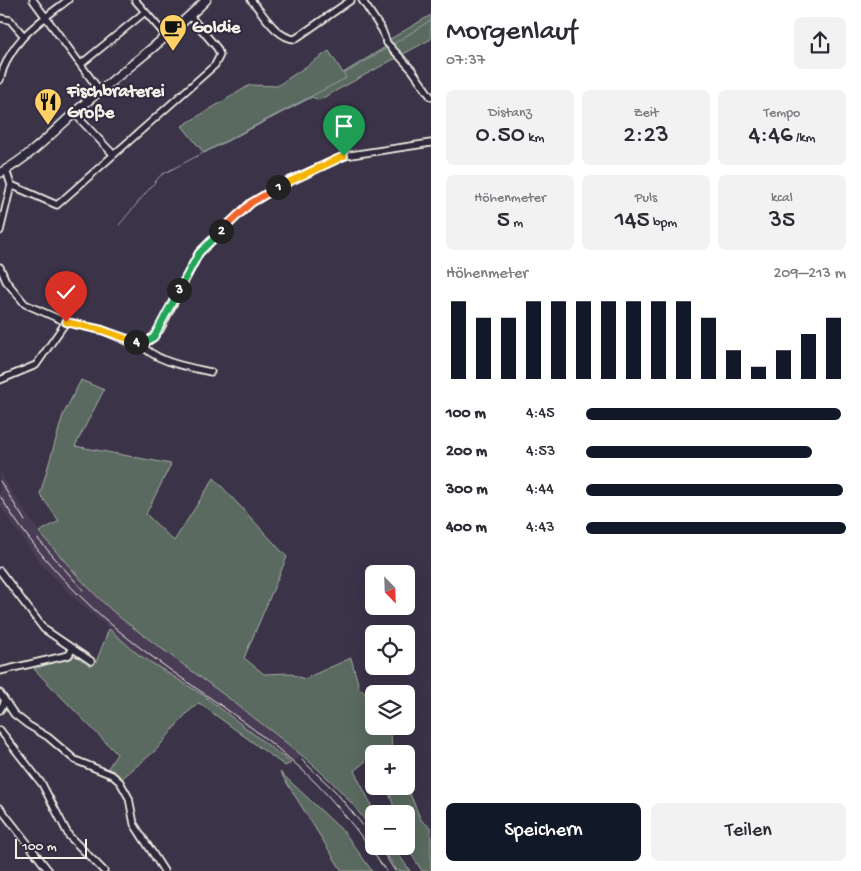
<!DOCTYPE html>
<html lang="de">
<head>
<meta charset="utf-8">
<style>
	:root { --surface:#fff; --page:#f2f2f3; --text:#2b2b33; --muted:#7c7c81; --accent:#111827 }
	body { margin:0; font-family:"Gochi Hand",sans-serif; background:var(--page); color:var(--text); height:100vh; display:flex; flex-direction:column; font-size:19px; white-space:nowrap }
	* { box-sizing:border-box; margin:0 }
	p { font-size:16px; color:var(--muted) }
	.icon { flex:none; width:28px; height:28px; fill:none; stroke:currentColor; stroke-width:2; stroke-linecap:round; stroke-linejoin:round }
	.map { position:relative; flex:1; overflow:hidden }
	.panel { display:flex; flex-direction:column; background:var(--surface); width:430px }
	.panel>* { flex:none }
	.needle { width:32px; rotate:157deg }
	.fabs { position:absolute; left:365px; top:565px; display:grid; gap:10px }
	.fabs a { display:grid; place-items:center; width:50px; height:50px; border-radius:8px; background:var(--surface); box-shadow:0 5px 20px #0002; font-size:25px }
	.scale { position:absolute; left:15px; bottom:12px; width:72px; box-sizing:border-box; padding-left:5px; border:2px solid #f4f1e8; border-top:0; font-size:14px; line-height:18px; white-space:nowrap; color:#f4f1e8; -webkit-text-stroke:4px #2f2a3d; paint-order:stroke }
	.pin { position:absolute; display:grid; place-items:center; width:42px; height:42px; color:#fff; margin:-51px -21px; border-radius:50% 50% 50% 0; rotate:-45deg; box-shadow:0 0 5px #0007 }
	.pin .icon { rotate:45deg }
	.km { position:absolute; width:25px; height:25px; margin:-12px; border-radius:50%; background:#222; color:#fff; font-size:14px; line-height:25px; text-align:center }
	.round { display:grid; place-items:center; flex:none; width:52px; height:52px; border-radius:8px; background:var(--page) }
	.headline { display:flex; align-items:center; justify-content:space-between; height:85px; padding:0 15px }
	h1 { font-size:28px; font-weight:600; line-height:38px }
	.figures { display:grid; grid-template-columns:repeat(3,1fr); gap:8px; height:85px; padding:5px 15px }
	.figures div { display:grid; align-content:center; border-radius:8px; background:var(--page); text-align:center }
	.figures b { font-size:25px; font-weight:600 }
	.figures small { font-size:14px; font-weight:400 }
	.figures p { font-size:14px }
	.chart { height:140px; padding:10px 15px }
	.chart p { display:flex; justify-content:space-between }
	.chart svg { width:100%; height:90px; margin-top:5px; stroke:var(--accent); stroke-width:6 }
	.button { display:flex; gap:10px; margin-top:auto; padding:10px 15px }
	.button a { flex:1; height:58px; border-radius:8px; background:var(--accent); color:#fff; font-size:20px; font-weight:600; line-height:58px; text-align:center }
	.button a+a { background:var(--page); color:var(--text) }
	ul { padding:0 15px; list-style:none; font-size:16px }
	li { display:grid; grid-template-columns:80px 60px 1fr; align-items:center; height:38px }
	li i { height:12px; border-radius:6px; background:var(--accent) }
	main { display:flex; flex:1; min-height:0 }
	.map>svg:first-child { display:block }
	.built { fill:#493e55 }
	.green { fill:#5a6a61; stroke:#a7aea4 }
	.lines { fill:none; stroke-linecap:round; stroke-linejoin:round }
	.stream { stroke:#959eaa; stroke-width:1 }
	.minor-casing { stroke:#f4f1e8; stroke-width:9 }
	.major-casing { stroke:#f4f1e8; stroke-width:11 }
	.minor { stroke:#2f2a3d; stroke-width:5.5 }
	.major { stroke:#2f2a3d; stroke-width:8 }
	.rail { stroke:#f4f1e8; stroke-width:1 }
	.split-1-casing { stroke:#fff; stroke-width:10 }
	.split-2-casing { stroke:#fff; stroke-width:10 }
	.split-3-casing { stroke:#fff; stroke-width:10 }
	.split-4-casing { stroke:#fff; stroke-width:10 }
	.split-5-casing { stroke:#fff; stroke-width:10 }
	.split-1 { stroke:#f5b400; stroke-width:6 }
	.split-2 { stroke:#f0652b; stroke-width:6 }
	.split-3 { stroke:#22a559; stroke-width:6 }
	.split-4 { stroke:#22a559; stroke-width:6 }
	.split-5 { stroke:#f5b400; stroke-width:6 }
	.labels { text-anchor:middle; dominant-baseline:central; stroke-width:4; stroke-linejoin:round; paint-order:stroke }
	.poi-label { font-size:18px; font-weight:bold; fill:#f4f1e8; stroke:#2f2a3d; text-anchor:start }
</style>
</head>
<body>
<main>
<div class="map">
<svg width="431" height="871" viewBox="0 0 431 871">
	<rect width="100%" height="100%" fill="#3b3348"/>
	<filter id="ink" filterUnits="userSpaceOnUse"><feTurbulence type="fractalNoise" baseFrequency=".02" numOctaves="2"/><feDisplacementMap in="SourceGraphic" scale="10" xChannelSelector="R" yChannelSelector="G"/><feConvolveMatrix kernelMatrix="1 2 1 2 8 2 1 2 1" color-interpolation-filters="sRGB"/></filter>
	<g filter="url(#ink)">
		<path class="built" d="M0,470L4,480L39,532L77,575L121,618L199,674L302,756L291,763L203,695L139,655L75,599L40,563L0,506Z"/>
		<path class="green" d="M431,15V39L319,100L312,97L204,153L182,126L250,85L277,86L329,51L343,73L387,46L385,42Z
			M81,380L104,390L75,446L171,464L146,514L174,541L214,478L287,557L244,658L264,674L289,673L304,679L351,658L359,687L374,703V726H391L392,754H374L354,771L371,804L368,819L374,825V834C347,790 306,758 266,727C219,690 171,656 123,620C92,595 65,561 39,532L59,521L40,494L63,415Z
			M109,629L139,655L203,695L291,763L285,766L199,703L186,714L156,750L120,780L108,768L117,754L34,669L73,656L96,662Z
			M280,772L344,832L372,871H342Z
			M406,784L421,820L431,828V871H422L406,846V814H396L387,786H406Z
			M381,846H393L410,871H397Z"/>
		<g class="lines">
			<path class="stream" d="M392,45L431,20
				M119,225L161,175L346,78L344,74L387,48"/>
			<defs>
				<path id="minor" d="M33,0L100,91
					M135,0L167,37
					M251,0C263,13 276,38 295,39L351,0
					M362,0L382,30L387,43L412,70L431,97
					M0,18L10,20L23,35
					M81,64L145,12
					M0,80C9,41 38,23 68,0
					M74,113L113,154
					M11,185L57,205L215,65L220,55L217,48L190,16
					M0,231L11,185L6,170
					M0,267L6,281L25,304L66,322L102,330L129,342L148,341L160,330L199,253L251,203L290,180L344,156L431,143
					M139,342C154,362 188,367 211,372
					M0,380L36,365L66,322
					M0,571L44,629L91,661
					M0,671L69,655L73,648
					M0,693L14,714L28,725L48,737L75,760L112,775L120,782L129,798L134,824L164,871
					M0,710L5,701
					M0,730L42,784L69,836L104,871
					M0,808L49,871"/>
				<path id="major" d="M0,173C34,155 59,125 89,100C128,67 169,37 206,0"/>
			</defs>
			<use href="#minor" class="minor-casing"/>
			<use href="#major" class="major-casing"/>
			<use href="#minor" class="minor"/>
			<use href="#major" class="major"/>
			<path class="rail" d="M0,481L25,521
				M0,496C36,555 83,604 138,646C188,685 243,717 290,759C328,791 358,830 386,871
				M38,539L83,590
				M302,760L335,791L374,839
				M379,846L395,871"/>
		</g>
	</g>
	<g class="lines" filter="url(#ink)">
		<defs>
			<path id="split-1" d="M278,187L344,156"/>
			<path id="split-2" d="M221,231L251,203L278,187"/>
			<path id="split-3" d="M179,290L199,253L221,231"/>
			<path id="split-4" d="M136,342L148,341L154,337L179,290"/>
			<path id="split-5" d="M66,322L102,330L136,342"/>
		</defs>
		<use href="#split-1" class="split-1-casing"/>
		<use href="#split-2" class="split-2-casing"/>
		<use href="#split-3" class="split-3-casing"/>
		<use href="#split-4" class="split-4-casing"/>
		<use href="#split-5" class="split-5-casing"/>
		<use href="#split-1" class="split-1"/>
		<use href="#split-2" class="split-2"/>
		<use href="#split-3" class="split-3"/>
		<use href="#split-4" class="split-4"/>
		<use href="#split-5" class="split-5"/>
	</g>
	<defs>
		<symbol id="cafe-pin" viewBox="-11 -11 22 30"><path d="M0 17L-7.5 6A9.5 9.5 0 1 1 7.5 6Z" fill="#ffd166" stroke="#2f2a3d"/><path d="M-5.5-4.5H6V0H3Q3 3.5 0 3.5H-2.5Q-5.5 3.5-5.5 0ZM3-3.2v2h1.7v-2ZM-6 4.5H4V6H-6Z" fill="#111"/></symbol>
		<symbol id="restaurant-pin" viewBox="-11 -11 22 30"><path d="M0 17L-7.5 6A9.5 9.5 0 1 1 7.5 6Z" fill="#ffd166" stroke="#2f2a3d"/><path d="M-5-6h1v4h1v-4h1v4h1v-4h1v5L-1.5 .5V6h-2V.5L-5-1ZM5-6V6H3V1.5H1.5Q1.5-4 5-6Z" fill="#111"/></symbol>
	</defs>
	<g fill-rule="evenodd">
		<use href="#cafe-pin" x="157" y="12" width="32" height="43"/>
		<use href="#restaurant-pin" x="32" y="86" width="32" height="43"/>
	</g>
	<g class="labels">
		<g class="poi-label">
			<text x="192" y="28">Goldie</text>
			<text x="67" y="92">Fischbraterei<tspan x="67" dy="21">Große</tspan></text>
		</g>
	</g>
</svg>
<div class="fabs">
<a><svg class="needle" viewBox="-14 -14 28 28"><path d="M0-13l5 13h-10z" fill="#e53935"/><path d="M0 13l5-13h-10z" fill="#7c7c81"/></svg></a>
<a><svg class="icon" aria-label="locate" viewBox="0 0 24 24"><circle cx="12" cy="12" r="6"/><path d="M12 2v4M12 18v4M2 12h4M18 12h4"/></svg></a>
<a><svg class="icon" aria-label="layers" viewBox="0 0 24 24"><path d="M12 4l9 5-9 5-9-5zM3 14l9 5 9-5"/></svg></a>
<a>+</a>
<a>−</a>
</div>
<div class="scale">100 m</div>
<div class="pin" style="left:344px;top:156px;background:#1e9e55"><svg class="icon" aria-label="arrive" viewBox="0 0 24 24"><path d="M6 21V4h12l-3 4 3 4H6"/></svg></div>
<div class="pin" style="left:66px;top:322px;background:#d93025"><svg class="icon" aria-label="check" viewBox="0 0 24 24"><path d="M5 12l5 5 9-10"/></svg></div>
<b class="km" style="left:278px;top:187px">1</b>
<b class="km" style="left:221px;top:231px">2</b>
<b class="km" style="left:179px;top:290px">3</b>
<b class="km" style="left:136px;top:342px">4</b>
</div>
<section class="panel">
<div class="headline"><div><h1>Morgenlauf</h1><p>07:37</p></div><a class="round"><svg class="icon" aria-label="share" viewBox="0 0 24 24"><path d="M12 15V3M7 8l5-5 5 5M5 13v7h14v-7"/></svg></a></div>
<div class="figures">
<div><p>Distanz</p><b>0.50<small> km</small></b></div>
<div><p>Zeit</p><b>2:23</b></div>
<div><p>Tempo</p><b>4:46<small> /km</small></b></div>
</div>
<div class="figures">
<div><p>Höhenmeter</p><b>5<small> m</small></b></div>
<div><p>Puls</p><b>145<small> bpm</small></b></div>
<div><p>kcal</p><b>35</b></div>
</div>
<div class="chart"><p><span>Höhenmeter</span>209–213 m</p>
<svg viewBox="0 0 160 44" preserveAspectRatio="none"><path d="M5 44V6M15 44V14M25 44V14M35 44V6M45 44V6M55 44V6M65 44V6M75 44V6M85 44V6M95 44V6M105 44V14M115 44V30M125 44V38M135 44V30M145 44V22M155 44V14"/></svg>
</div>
<ul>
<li><b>100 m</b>4:45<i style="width:98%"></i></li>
<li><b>200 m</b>4:53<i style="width:87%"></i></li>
<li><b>300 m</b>4:44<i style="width:99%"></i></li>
<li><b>400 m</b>4:43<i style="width:100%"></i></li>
</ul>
<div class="button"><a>Speichern</a><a>Teilen</a></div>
</section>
</main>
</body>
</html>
